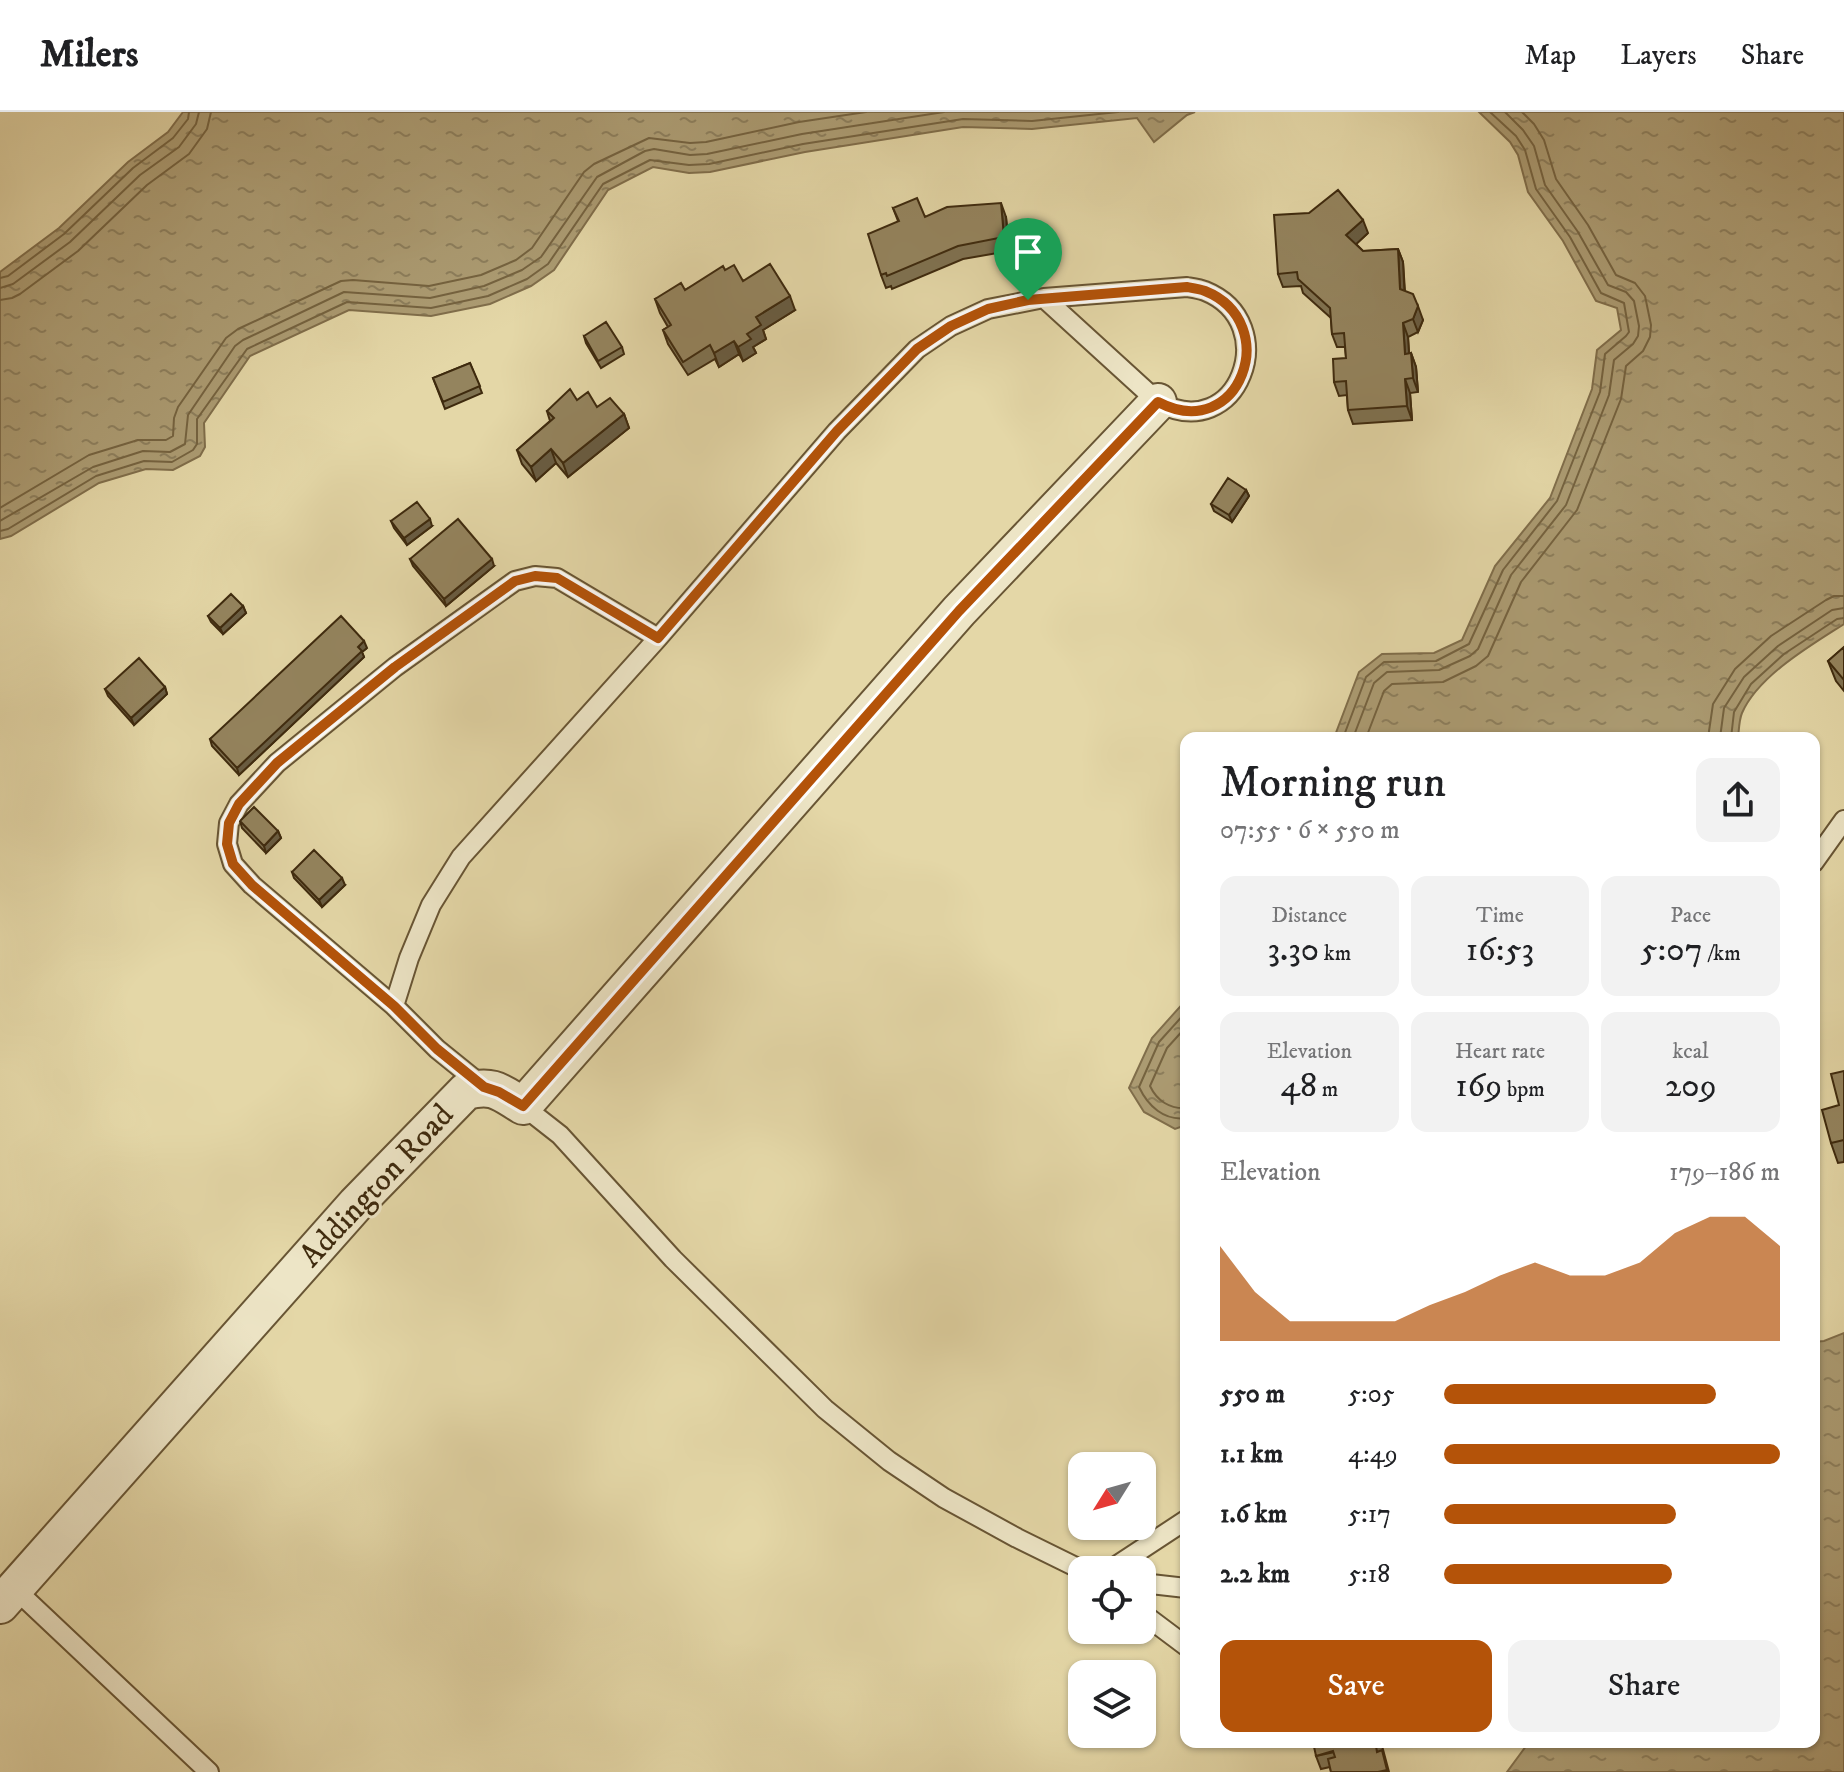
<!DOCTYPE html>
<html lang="en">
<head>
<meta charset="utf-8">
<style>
	:root { --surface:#fff; --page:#f2f2f2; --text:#202124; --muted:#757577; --line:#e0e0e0; --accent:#b45309 }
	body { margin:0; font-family:"IM FELL DW Pica",serif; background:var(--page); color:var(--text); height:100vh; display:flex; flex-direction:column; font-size:30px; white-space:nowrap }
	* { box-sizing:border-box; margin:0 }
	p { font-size:26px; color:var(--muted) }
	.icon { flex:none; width:44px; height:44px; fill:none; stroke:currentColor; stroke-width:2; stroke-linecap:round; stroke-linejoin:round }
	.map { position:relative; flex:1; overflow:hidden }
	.side { position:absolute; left:1180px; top:620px; width:640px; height:1016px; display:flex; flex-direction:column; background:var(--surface); border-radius:16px; box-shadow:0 2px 6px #0004 }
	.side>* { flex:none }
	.needle { width:52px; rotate:233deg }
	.buttons { position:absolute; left:1068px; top:1340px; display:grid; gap:16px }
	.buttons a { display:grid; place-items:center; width:88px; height:88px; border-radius:16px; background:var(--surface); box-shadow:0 2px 6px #0004; font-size:40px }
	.pin { position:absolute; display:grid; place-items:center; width:68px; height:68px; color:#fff; margin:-82px -34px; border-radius:50% 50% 50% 0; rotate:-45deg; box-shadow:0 0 8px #0007 }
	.pin .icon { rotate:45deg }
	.round { display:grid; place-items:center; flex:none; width:84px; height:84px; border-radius:16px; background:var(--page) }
	.overview { display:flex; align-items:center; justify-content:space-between; height:136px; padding:0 40px }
	h1 { font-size:44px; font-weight:600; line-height:60px }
	.metrics { display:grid; grid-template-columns:repeat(3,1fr); gap:12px; height:136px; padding:8px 40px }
	.metrics div { display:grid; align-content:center; border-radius:16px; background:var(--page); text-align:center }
	.metrics b { font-size:34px; font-weight:600 }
	.metrics small { font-size:22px; font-weight:400 }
	.metrics p { font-size:22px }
	.chart { height:224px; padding:16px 40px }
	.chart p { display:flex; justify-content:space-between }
	.chart svg { width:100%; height:144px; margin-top:8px; fill:var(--accent); opacity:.7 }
	.button { display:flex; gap:16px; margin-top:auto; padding:16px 40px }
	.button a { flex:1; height:92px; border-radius:16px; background:var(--accent); color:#fff; font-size:32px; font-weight:600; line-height:92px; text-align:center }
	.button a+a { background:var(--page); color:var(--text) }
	ul { padding:0 40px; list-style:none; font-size:26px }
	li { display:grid; grid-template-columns:128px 96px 1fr; align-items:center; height:60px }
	li i { height:20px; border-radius:10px; background:var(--accent) }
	header { display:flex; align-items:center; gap:48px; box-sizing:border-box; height:112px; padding:0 40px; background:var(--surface); border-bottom:2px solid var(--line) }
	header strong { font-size:38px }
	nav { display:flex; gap:44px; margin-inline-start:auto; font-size:28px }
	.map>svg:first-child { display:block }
	.water { fill:url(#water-ripples); stroke:#806e4b; stroke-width:2 }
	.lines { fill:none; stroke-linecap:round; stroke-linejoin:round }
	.shore { stroke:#756340; stroke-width:2 }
	.service-casing { stroke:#685534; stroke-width:22 }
	.minor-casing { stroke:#685534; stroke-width:40 }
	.service { stroke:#ede5c6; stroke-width:18 }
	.minor { stroke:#ede5c6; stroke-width:36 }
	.wall { fill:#7f7251; stroke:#3e2a0e; stroke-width:2 }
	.shaded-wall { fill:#685c42; stroke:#3e2a0e; stroke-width:2 }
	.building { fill:#94845e; stroke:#3e2a0e; stroke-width:2 }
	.route-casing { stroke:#fff; stroke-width:16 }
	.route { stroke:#b45309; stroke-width:10 }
	.labels { text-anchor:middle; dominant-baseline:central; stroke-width:6; stroke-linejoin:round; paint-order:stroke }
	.street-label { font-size:32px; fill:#3e2a0e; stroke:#ede5c6 }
</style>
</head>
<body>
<header>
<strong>Milers</strong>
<nav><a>Map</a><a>Layers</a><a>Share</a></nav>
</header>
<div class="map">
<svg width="1844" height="1660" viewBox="0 0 1844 1660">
	<defs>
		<pattern id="water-ripples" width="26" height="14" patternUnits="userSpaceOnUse" patternTransform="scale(2)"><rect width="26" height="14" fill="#ac9c73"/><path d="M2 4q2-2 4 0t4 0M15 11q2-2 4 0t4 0" fill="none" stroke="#8d7f5d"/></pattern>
	</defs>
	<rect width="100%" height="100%" fill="#e4d7a7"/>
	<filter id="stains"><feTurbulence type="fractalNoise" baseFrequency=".0025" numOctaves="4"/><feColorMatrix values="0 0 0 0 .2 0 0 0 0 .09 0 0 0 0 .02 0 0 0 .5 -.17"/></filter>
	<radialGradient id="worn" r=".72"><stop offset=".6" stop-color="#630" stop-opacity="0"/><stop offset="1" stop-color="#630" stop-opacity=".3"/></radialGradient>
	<path class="water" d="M183,0H1195L1187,3L1154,30L1137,6L1032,17L963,15L805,40L710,60L689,61L653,55L608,78L554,158L531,174L490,192L431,204L349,198L250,244L204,311L205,335L200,344L173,358L146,357L99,371L11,424L0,427V160L59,116L128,50L168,20Z
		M1479,0H1844V512C1811,533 1758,564 1742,601C1739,608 1739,618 1738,626H1334L1359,560L1382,542L1434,541L1462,528L1495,454L1550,386L1592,277L1597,238L1621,218L1617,196L1596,189L1563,129L1528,80L1518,43L1510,30Z
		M1186,888V1013L1175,1017L1144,1000L1129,976L1152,926Z
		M1844,1221V1660H1507L1529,1630H1814V1230L1824,1229Z"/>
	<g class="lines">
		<path class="shore" d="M0,166L8,164L64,122L133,56L173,26L188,7L189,0
			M0,176L13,172L70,130L140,63L179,35L196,12L199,0
			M0,188L12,186L20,182L78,139L147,73L189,42L207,17L211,0
			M0,396L89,343L138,328H166L173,324L174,306L178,295L226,226L238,217L341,169L353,168L429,174L481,163L516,148L532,136L584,60L594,52L649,26L690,31L706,30L799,10L866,0
			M0,409L93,355L143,339L170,340L185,332L188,303L235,234L243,228L344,180L430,186L484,174L522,158L541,145L597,65L645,39L654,37L690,43L707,42L802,22L944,0
			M0,419L8,417L96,364L144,349L172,350L193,338L197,332V307L247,237L347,190L431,196L488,184L527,167L548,152L603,72L650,48L689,53L709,52L803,32L963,7L1032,9L1118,0
			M1343,626L1366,565L1384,550L1436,549L1469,532L1503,458L1557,389L1600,280L1605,242L1626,224L1629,220L1624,191L1601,181L1570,125L1536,77L1525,38L1516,24L1490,0
			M1353,626L1374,571L1387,560L1439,558L1470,544L1478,537L1511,463L1566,393L1609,283L1614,248L1633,232L1638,224L1639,214L1634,189L1626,180L1608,173L1578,120L1545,73L1534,34L1523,18L1505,0
			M1366,626L1384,579L1392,572L1443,570L1476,554L1488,544L1521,470L1577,398L1621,287L1626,254L1643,239L1650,225L1651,213L1645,184L1635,171L1616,163L1588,113L1556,67L1544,28L1534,12L1522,0
			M1708,626L1713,592L1735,557L1771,524L1826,488L1834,484H1844
			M1720,626L1724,596L1744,565L1778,534L1832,498L1844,496
			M1731,626L1734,600L1751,572L1784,542L1837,507L1844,506
			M1186,900L1159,930L1139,975C1148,994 1164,1009 1186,1006
			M1186,915L1167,936L1150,974C1157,989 1170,997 1186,996"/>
		<defs>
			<path id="service" d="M1814,750L1844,708
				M394,894L409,846L431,793L461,745L658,526L837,319L917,237L951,214L988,197L1044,186L1187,175C1193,176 1200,177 1205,179C1284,211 1238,334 1158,290L1044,186
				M484,975L437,937L394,894L252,773L233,752L227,732L229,711L239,692L277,651L395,555L515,469L535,464L557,466L658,526
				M523,994L560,1023L673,1147L825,1297L889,1349L944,1386L1017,1426L1082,1458
				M1110,1458L1186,1408
				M1142,1471L1186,1476
				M15,1477L209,1660
				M1142,1501L1186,1534"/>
			<path id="minor" d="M0,1493L356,1092L466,979C494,972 500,980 523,994L959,499L1158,290"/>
		</defs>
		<use href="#service" class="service-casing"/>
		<use href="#minor" class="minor-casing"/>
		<use href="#service" class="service"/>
		<use href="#minor" class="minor"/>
	</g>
	<path class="wall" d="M893,96L925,105H1006L1009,139L963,147L892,177L891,174L886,176L881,163L898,109Z
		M1368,121L1356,132L1363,139L1398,137L1403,150L1405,179L1423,208L1418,220L1408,225L1409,242L1411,241L1416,255L1418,280L1410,281L1412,308L1353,312L1348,298L1347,283L1339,284L1334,270L1346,246L1345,235H1337L1332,222L1331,206L1303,181L1301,174L1283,175L1278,162Z
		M725,158L795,198L763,218L766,227L753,235L756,241L743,249L739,242L719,255L715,247L688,263L668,232L663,218L668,215L660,201L655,187L685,178Z
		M584,224L622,235L624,242L601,256L586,231Z
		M470,251L482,281L445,297L433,266Z
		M577,288L597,295L624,302L629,316L568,365L556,351L536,369L522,352L517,338L550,309L547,299Z
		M1246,378L1249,384L1232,410L1214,399L1211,392Z
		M391,409L432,414L407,433L394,416Z
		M410,447L494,454L446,494L413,454Z
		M243,494L246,501L223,522L211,510L208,504Z
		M1844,535V579L1836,569L1828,549Z
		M367,536L362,540L364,545L239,663L212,634L210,627Z
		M165,575L167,582L134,613L108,584L105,577Z
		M240,709L278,719L281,726L266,741L242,716Z
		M292,760L345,773L322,795L294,766Z
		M1844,959V1050L1838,1051L1831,1031L1839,993Z
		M1381,1630L1389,1660H1331L1330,1655L1321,1657L1316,1644Z"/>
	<path class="shaded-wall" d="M1001,91L1006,105L1009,139L1004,125Z
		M1363,108L1368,121L1351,137L1346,123Z
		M1398,137L1403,150L1405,191L1400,177Z
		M790,184L795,198L763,218L766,227L753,235L756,241L743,249L738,235L747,222L756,205Z
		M1418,194L1423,208L1418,220L1413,207Z
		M1403,211L1408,225L1410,256L1405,242Z
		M734,229L739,242L719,255L714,241Z
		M1411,241L1416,255L1418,280L1413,266Z
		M1405,267L1410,281L1412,308L1407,294Z
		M624,302L629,316L568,365L563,351Z
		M551,337L556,351L536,369L531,355Z
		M1246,378L1249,384L1232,410L1229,403Z
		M430,407L432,414L407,433L404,426Z
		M492,447L494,454L446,494L444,487Z
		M243,494L246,501L223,522L220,516Z
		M364,529L367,536L362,540L364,545L239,663L237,656Z
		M165,575L167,582L134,613L131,606Z
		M278,719L281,726L266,741L264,734Z
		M342,766L345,773L322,795L319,788Z"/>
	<path class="building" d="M1338,78L1363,108L1346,123L1363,139L1398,137L1400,177L1413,182L1418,194L1413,207L1403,211L1405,242L1411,241L1413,266L1405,267L1407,294L1348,298L1346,269L1334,270L1333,247L1346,246L1344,221L1332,222L1330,196L1298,167L1297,160L1278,162L1274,103L1309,101Z
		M917,86L925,105L947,95L1001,91L1004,125L958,134L887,164L886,161L881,163L868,122L899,109L893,96Z
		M770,152L790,184L756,205L761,213L747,222L751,227L738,235L734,229L714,241L710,233L683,250L663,218L671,213L655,187L681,171L685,178L723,154L725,158L734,153L743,169Z
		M606,210L622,235L598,249L584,224Z
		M470,251L480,274L443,290L433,266Z
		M570,277L577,288L588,280L597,295L610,286L624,302L563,351L551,337L531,355L517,338L554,306L547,299Z
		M1228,366L1246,378L1229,403L1211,392Z
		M417,390L430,407L404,426L391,409Z
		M458,407L492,447L444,487L410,447Z
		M231,482L243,494L220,516L208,504Z
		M341,504L364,529L358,535L362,539L237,656L210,627Z
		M1844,535V568L1828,549Z
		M139,546L165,575L131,606L105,577Z
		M254,695L278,719L264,734L240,709Z
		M314,738L342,766L319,788L292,760Z
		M1844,959V1028L1831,1031L1822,998L1839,993L1831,962Z
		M1313,1630H1380L1381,1633L1376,1634L1377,1640L1382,1638L1387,1658L1378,1660H1331L1328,1647L1335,1645L1333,1639L1316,1644Z"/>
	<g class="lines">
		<defs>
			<path id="route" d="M1187,175C1193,176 1200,177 1205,179C1284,211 1240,333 1158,290L959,499L523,994L499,980L484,975L437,937L394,894L252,773L233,752L227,732L229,711L239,692L277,651L395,555L515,469L535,464L557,466L658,526L837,319L917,237L951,214L988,197L1028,188Z"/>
		</defs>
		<use href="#route" class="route-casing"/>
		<use href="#route" class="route"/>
	</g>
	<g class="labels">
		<g class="street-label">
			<text transform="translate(377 1074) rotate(-47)">Addington Road</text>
		</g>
	</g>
	<rect width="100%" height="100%" filter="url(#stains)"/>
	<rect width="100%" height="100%" fill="url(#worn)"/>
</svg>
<div class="buttons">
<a><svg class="needle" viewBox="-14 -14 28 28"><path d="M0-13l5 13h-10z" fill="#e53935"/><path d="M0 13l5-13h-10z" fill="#757577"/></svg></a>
<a><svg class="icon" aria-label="locate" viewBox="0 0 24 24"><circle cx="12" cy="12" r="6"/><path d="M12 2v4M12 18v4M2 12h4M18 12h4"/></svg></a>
<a><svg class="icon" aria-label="layers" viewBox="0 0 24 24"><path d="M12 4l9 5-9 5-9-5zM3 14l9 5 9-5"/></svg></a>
</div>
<div class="pin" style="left:1028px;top:188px;background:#1e9e55"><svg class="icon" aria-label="arrive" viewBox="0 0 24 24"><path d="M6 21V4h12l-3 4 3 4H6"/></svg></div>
<section class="side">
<div class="overview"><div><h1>Morning run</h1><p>07:55 · 6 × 550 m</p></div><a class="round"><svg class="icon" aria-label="share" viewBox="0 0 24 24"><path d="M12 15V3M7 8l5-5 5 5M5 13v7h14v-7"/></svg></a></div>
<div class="metrics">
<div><p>Distance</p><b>3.30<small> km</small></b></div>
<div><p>Time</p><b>16:53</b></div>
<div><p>Pace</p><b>5:07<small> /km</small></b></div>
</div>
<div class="metrics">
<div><p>Elevation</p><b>48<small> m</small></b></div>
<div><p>Heart rate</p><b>169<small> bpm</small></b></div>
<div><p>kcal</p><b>209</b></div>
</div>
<div class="chart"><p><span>Elevation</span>179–186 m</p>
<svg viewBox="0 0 160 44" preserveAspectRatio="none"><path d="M0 44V15L10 29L20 38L30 38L40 38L50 38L60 33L70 29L80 24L90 20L100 24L110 24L120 20L130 11L140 6L150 6L160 15V44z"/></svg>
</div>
<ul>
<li><b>550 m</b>5:05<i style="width:81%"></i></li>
<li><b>1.1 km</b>4:49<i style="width:100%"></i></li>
<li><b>1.6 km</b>5:17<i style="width:69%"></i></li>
<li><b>2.2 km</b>5:18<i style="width:68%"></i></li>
</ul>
<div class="button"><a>Save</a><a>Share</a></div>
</section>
</div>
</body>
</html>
